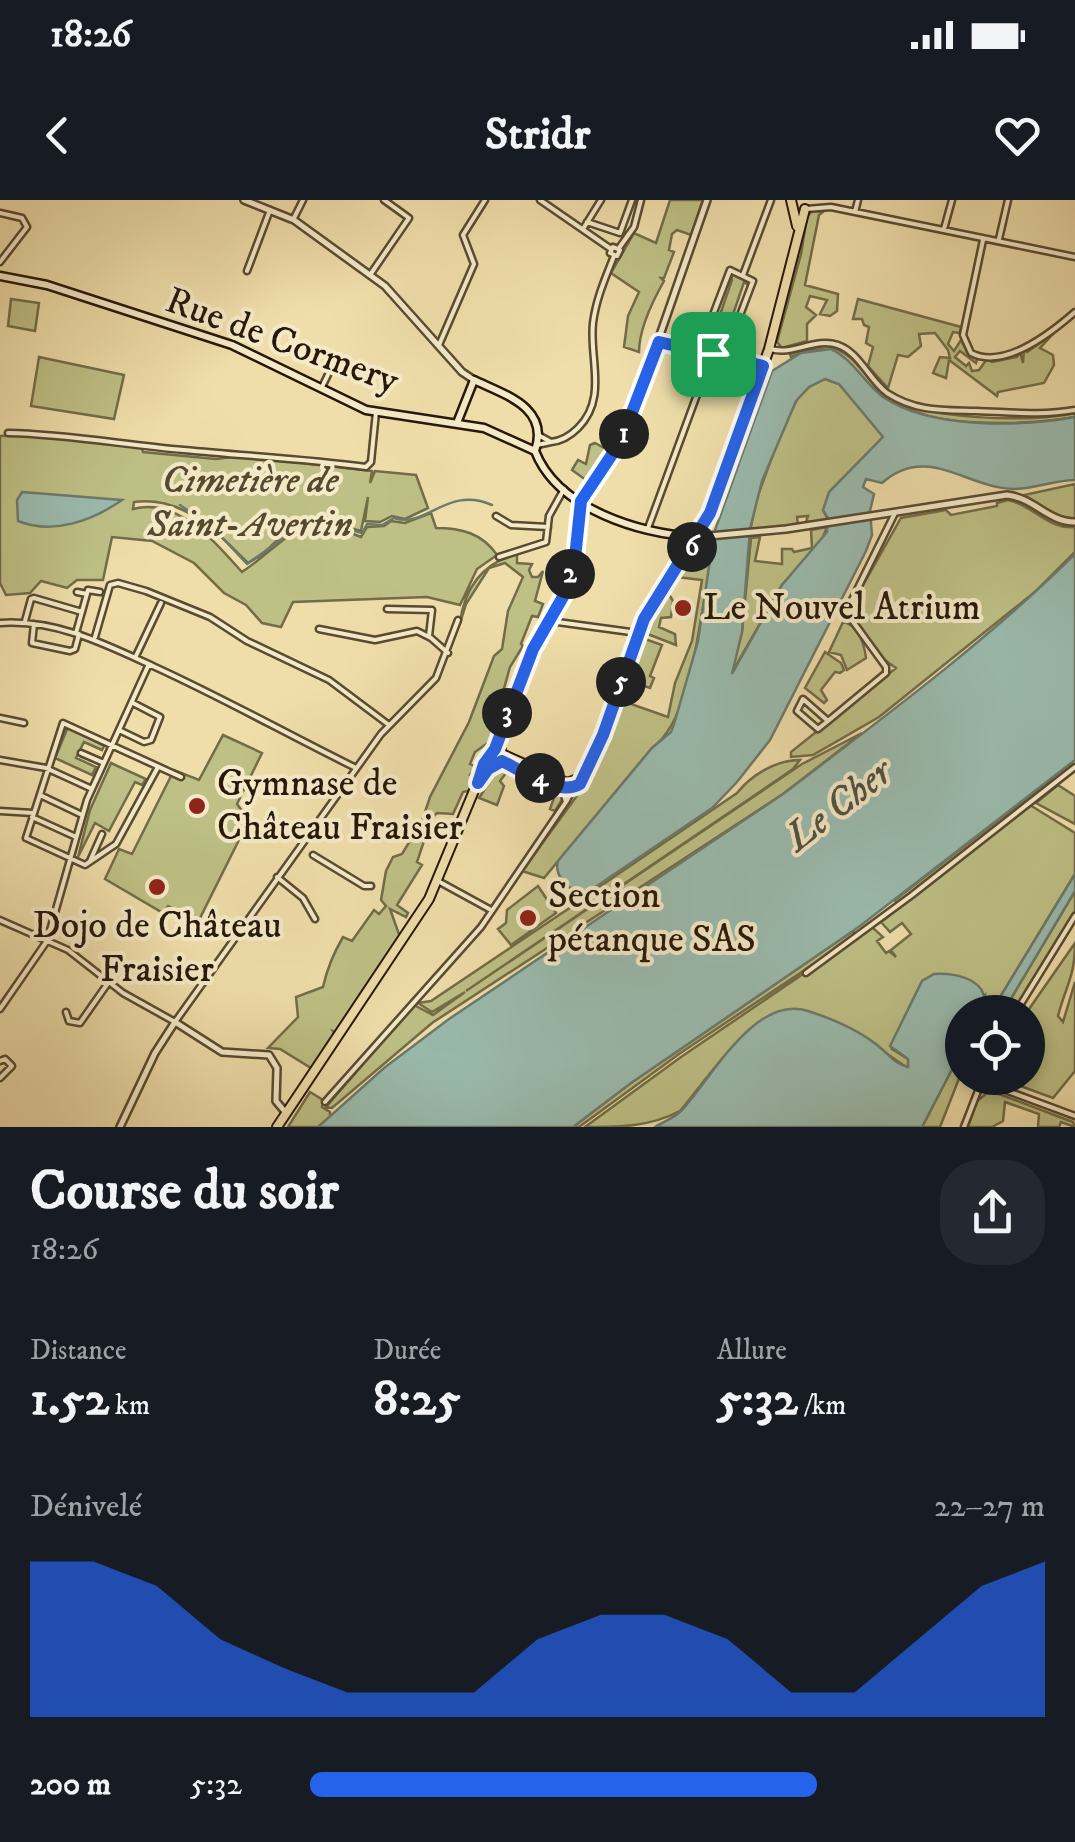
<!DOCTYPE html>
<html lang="fr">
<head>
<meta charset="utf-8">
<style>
	:root { --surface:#171b24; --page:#242831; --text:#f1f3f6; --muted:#9ea1a6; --accent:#2563eb }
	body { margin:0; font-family:"IM FELL DW Pica",serif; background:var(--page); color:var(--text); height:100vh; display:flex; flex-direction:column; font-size:38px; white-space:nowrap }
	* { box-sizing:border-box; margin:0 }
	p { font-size:32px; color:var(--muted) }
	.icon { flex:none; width:55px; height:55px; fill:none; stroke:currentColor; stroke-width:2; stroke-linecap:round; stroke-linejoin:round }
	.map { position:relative; height:927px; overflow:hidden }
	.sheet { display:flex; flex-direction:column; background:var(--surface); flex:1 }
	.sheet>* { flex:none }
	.tools { position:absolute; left:945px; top:795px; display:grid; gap:20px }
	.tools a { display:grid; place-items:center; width:100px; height:100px; border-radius:50%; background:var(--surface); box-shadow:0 5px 15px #0003; font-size:50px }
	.pin { position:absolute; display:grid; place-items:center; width:85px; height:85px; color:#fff; margin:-42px; border-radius:20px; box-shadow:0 5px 15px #0006 }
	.km { position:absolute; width:50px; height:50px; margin:-25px; border-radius:50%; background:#222; color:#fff; font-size:28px; line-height:50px; text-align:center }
	.round { display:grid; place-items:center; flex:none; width:105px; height:105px; border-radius:40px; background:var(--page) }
	.headline { display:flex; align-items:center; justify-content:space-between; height:170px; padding:0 30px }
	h1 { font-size:55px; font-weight:700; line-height:75px }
	.metrics { display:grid; grid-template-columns:repeat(3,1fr); gap:15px; height:170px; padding:10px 30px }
	.metrics div { display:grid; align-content:center }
	.metrics b { font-size:50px; font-weight:700 }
	.metrics small { font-size:28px; font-weight:400 }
	.metrics p { font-size:28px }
	.chart { height:280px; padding:20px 30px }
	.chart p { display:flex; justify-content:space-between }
	.chart svg { width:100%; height:180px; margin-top:10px; fill:var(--accent); opacity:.7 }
	ul { padding:0 30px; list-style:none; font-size:32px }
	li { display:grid; grid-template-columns:160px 120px 1fr; align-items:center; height:75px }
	li i { height:25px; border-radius:12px; background:var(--accent) }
	.status { display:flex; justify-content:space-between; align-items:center; height:70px; padding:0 50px; background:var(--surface); direction:ltr }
	.status svg { height:28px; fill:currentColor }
	header { display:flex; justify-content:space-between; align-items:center; height:130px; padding:0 30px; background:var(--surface); font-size:45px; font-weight:700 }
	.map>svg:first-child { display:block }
	.green { fill:#bec085; stroke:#726c48; stroke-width:2.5 }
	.water { fill:#9abbae; stroke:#6c7a6c; stroke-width:2.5; fill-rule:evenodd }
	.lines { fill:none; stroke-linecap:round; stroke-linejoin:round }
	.stream { stroke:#6c7a6c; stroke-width:2.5 }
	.minor-casing { stroke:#594a32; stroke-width:9 }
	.tertiary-casing { stroke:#594a32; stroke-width:10 }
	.secondary-casing { stroke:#27180a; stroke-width:11 }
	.primary-casing { stroke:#27180a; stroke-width:12 }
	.minor { stroke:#f5eac8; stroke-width:4 }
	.tertiary { stroke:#f5eac8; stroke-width:5 }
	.secondary { stroke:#f5eac8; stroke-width:6 }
	.primary { stroke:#efdeaa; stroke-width:8 }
	.route-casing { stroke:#fff; stroke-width:20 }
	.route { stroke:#2563eb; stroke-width:12 }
	.poi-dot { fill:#8f2418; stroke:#f5eac8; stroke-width:4 }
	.labels { text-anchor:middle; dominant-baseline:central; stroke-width:8; stroke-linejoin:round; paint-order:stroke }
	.street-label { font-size:38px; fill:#27180a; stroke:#f5eac8 }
	.park-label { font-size:38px; font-style:italic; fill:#544a2f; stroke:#f5eac8 }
	.poi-label { font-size:38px; fill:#27180a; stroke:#f5eac8; text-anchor:start }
	.water-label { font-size:40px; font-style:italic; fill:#4f5143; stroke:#f5eac8 }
</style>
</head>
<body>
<div class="status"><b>18:26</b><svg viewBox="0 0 49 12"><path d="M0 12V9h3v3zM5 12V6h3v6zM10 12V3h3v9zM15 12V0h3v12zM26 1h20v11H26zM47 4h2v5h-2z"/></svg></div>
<header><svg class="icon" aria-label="back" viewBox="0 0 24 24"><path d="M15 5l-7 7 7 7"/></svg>Stridr<svg class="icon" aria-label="heart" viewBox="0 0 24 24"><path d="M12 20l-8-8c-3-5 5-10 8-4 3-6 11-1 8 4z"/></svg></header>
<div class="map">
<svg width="1075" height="927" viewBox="0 0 1075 927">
	<rect width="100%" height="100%" fill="#efdeaa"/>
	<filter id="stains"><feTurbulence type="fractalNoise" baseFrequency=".002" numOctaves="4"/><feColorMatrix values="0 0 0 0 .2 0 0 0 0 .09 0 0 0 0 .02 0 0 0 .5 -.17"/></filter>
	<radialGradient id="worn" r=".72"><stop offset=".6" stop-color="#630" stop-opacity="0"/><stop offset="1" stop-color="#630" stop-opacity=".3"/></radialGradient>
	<path class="green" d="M670,0H703L691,35L677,30L672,34L669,50L674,52L664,78H661L664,81C651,104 639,129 639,152L624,147L628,116L639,92L611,73L634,33L656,43Z
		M812,11H824L819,15L805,85L838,94L837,111L830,116L820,114L827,100L810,96L806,107L816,115L807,124V141L782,148L777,142L801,54L807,17Z
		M731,73L749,81L748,85L744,82L727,132L723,134L715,129L732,80Z
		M11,99L39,103L35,131L8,126Z
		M858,99L961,127L960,133L953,132L948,144L954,151L961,140L967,152L977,159L976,163L960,151L955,157L966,166L969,163L972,171L979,170L987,159L992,162L1017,157L1020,152L1023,163L1024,149L1027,152L1054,133L1040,148L1053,155L1054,165L1044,183L998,192L997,196L949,160L946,178L933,173L940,157L950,158L948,150L935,133L919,134L921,146L908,157L898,155L888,188L868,166L873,147L866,143L869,127L864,125L862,119H853Z
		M828,146C856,153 865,179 886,195C922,220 1032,223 1075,213V217C1036,224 959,227 922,214C908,209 892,204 880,194C847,167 842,134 791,157L790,154L811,147Z
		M39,157L124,175L114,219L31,206Z
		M825,179L839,184L884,237L835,289L823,310L828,320L806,322L808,316L797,317L798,325L750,331L757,298L783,227L798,198L809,187Z
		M22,235L81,239L142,248L143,252L216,259L241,256L372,271L370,283L375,271L416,275L428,308L405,319L392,316L380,322L365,321L368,297L361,331L328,322L295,323L263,354L248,363C215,330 183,296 134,302L133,309C178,297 215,342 242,372C291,339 297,309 361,337L367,327L384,326L391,321L405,323L431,313L436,328C461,328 482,333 497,355L477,369L460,405L427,397L293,402L281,427L262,423L246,405L224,393L194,363L152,341L112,337L103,380H77L67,388L41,381L30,393L6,395L0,383V236Z
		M595,243L608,250L590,283L572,270L578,260L586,264L590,245Z
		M1075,284V319L1055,316L1024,295Z
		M1008,300C1033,305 1048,330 1075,327V352L1036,391L879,517L813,555L791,557V552L896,468L882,458L849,410L901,318L946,310L951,315L997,306V303Z
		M827,327L821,342L782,385L731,474L742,432L751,338L760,337L755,361L782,364V349H792L794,352L812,348L811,330Z
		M705,342H711L714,350C699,402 697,516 652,548L544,678L522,671L593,574L620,500L668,517L675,483L692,441L702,380L677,377Z
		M517,354V363L532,364L529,370L532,377H538L543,371L535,401L543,404L538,417L532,416L521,444L523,446L510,467L500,503L505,506L492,540L475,552L470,564L476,567L470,575L473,577L472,590L463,592L453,614L437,613L423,628L426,635L417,662L422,665L397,705L408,713L406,717L390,709L400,737L336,832L333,831L335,834L311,868L280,849L268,848L298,817L296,797L323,787C327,769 333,754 343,737L352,741L374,710L379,714L386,706L381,700L386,671L393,657L402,654L413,636L407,632L422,621L430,597L469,522L494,456L502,449L508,411L523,377L505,363L489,368L466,404L460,423C464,389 482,363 517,354Z
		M667,391L673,401L671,417L661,418L659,427L675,434L676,445L645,433Z
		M843,422C859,425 864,443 866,458L847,470L841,455L829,452Z
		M642,438L662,445L650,476L654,478L650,488L627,480Z
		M825,452L841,463L844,470L840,473L835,472L821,490L827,500L824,503L805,488Z
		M68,527L104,546L102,550L84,542L76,558L96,567L92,575L55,558Z
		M862,533L783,594L432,823L332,908L326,907L414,805L433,815L465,792L432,812L418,803L431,801L577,703L581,706L580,700L737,593C752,574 777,560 800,560L793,569L761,591L466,791L802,564Z
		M223,535L262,553L237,604L249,620L198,722L168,706L163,713L105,679L119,649L132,654L174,570L199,580Z
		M111,563L146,579L142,585L135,582L109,631L95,623L78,657L90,610Z
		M500,566L561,593L563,598L555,611L550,609L555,595L506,573L500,581L504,586L497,605L479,598Z
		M1051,579L1053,581L897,704L895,700Z
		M1058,585L1075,596V624L1036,603Z
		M1030,605L1075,633V674L991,812H981L985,795L892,849L908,859L910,865L906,867L870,842L786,810C738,828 712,873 680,911C649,927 621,927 585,927L681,857L872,727L883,737L877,741L886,753L889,751L896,757L891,750L911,734L902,723L890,732L881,722Z
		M538,686L556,713L511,745L498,729L506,723L507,710Z
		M1075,691V711L1013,812H1003Z
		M853,731L856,734L842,745L679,854L579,927H573L631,883Z
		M1075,743C1075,777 1066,785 1058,816L1063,822L1075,782V871L1053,898L999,878H1028L1027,812Z
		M962,850V871L940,927H922Z
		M310,892L323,900L322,907L330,912V917L318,927H288Z
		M987,893L999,894L1073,922L1075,927L1061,922L1059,927H1038L1039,914L1005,902L1003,921L992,927H968L977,901Z"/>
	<path class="water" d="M831,149C854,160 864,183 883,197C930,229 1020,227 1075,217V280C1055,280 1034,289 1014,289C966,288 927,243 882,283L866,279L863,287L874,294L870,311L872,335L866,351L770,540L737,582L712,608L579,698L580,705L574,697L576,692C565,685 554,675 558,661L652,548L671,532L674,524L698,441L714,333L772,171L801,153ZM825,179L839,184L883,237L829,292L823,310L828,318L827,332L782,385L732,474L742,432L750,329L762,281L796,201L809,187Z
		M22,292L122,300C92,321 53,335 18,321L17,300Z
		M1075,354V560L860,726L631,883L573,927H318L384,868L449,819L783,594C883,518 986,442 1075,354Z
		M1075,674V691L1003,812H991Z
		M934,774C958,772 995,782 981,812H962V850L922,927H655C663,922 674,918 681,911C711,880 754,794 808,811C833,819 863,832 883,850C892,858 896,864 908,867V859L890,846L922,781Z"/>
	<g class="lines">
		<path class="stream" d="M180,305L212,327L247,364L300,326L326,324L362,333L367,324L382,325L394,318C426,329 447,285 492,305"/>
		<defs>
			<path id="minor" d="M540,0L611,49
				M806,9L831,7L1075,57
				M855,12L858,0
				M0,13L22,18L27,27L0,62
				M294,18L303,0
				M587,22L620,33L632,0
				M583,29L601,0
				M944,29L952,0
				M999,39L1008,0
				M983,40L963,135L971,153C1004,170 1051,133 1075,112
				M613,47L620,50L617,56L610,53Z
				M619,48L634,27L641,0
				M730,70L753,81L731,139L709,132L708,128Z
				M247,71L270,10
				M370,75L409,18L384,0
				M743,75L771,0
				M659,142L763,166
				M439,145L474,64L463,35L485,0
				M771,149C792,156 815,137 838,145C860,153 869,180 887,193C916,212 944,210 976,211C1011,212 1040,216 1075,210
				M322,187L337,156
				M8,233C67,234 125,245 184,250C245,256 306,259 366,267L371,262L376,212
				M551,242C562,241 570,236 578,228C608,198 589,159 593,123C596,99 605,79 614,56
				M537,245L551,242L540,236
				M496,316L511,325L548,327
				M648,328L719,135
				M499,357L546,342L549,316L564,289
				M77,392L87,394
				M387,409L432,410L429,436
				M25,421L31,399L34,398L82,412
				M550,421L638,433
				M0,423C56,419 105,444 155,467C223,498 289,535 356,568
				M34,424L32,443L70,451L75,449L79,434
				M319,429L375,440L417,431L431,438L448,453
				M76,433L88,390L100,392
				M95,437L110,385L118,383L146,391L210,417L247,441L329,480L389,525
				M135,458L161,403
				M803,499L828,521L818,529L797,511Z
				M0,518L24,523
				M828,521L886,473V467L846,412L895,313
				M119,530L144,542L151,540L160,517L133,503
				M81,553L104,563
				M0,560L46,568L92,589
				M158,567L116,644L85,665L26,638L63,523L181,577
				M562,588L566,602L573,589
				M40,595L80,614
				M0,611L33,613
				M32,617L76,637
				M313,655L364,686H371
				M90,661L102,634
				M277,677L303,698L315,719
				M438,681L491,710
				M0,720L68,750L123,793L175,822L381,534L436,478L458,420
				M806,773L912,695L1075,567
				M0,809L47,741L87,600L149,464
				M66,812L69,821L80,823L108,783
				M1016,812L1075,716
				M0,861L5,859L12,866L0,878
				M981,881L1075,916
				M325,902L481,727L566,602
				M964,927L983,878"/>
			<path id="tertiary" d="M244,0L294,20L385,86L462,172L474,180
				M698,337L786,329L1007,295C1034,298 1048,322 1075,322
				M495,549L533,449L565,391L575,358L581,301L630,221L707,0
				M120,927L155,853L175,822L222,852L269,855L277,868L276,901L286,913"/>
			<path id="secondary" d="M0,76L47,85L232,145L366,210L484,228L535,251C558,310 641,334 698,337
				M457,223L474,180C506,195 550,208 535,251"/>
			<path id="primary" d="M791,0L797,26
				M504,555L567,583L580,578
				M502,561L562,588L577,586L603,535L648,411L691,349L715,301L769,149L805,9
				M277,927L429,699L490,552L501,550L502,561"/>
		</defs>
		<use href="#minor" class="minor-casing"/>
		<use href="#tertiary" class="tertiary-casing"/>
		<use href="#secondary" class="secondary-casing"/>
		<use href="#primary" class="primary-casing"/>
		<use href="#minor" class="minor"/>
		<use href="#tertiary" class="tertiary"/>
		<use href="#secondary" class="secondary"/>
		<use href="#primary" class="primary"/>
	</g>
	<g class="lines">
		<defs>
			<path id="route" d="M659,142L763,166L710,313L644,419L603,535L580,584C559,597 522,571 502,561L488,569L478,583L484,564L495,549L533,449L564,395L575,358L581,301L621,241Z"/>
		</defs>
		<use href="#route" class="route-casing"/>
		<use href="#route" class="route"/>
	</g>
	<g class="poi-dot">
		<circle cx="683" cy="408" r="10"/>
		<circle cx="197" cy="606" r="10"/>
		<circle cx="157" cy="687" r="10"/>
		<circle cx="528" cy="718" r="10"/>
	</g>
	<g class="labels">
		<g class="street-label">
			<text transform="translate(282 141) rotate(20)">Rue de Cormery</text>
		</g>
		<g class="park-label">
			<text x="250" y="281">Cimetière de<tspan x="250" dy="44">Saint-Avertin</tspan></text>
		</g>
		<g class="poi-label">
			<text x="703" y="408">Le Nouvel Atrium</text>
			<text x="217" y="584">Gymnase de<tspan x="217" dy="44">Château Fraisier</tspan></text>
			<text x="548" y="696">Section<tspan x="548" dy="44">pétanque SAS</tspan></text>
			<text x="157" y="726" text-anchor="middle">Dojo de Château<tspan x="157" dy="44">Fraisier</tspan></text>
		</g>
		<g class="water-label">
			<text transform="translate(839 606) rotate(-38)">Le Cher</text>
		</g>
	</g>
	<rect width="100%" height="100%" filter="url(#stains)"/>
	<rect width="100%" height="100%" fill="url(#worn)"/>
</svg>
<div class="tools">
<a><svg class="icon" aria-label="locate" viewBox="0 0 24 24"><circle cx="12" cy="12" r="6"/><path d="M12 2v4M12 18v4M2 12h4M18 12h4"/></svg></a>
</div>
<div class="pin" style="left:713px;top:154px;background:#1e9e55"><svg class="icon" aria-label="arrive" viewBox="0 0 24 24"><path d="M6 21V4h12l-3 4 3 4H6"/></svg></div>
<b class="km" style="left:624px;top:234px">1</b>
<b class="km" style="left:570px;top:374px">2</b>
<b class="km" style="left:507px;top:513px">3</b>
<b class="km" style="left:540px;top:578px">4</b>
<b class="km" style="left:621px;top:482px">5</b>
<b class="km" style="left:692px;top:347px">6</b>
</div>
<section class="sheet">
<div class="headline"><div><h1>Course du soir</h1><p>18:26</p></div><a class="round"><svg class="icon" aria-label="share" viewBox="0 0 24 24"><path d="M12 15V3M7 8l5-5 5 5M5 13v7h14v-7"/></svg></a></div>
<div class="metrics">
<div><p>Distance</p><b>1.52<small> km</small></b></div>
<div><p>Durée</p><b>8:25</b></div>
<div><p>Allure</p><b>5:32<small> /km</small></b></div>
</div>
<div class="chart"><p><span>Dénivelé</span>22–27 m</p>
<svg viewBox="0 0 160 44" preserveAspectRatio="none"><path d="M0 44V6L10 6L20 12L30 25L40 32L50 38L60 38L70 38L80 25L90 19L100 19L110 25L120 38L130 38L140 25L150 12L160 6V44z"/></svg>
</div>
<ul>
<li><b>200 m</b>5:32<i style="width:69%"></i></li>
</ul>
</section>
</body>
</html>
